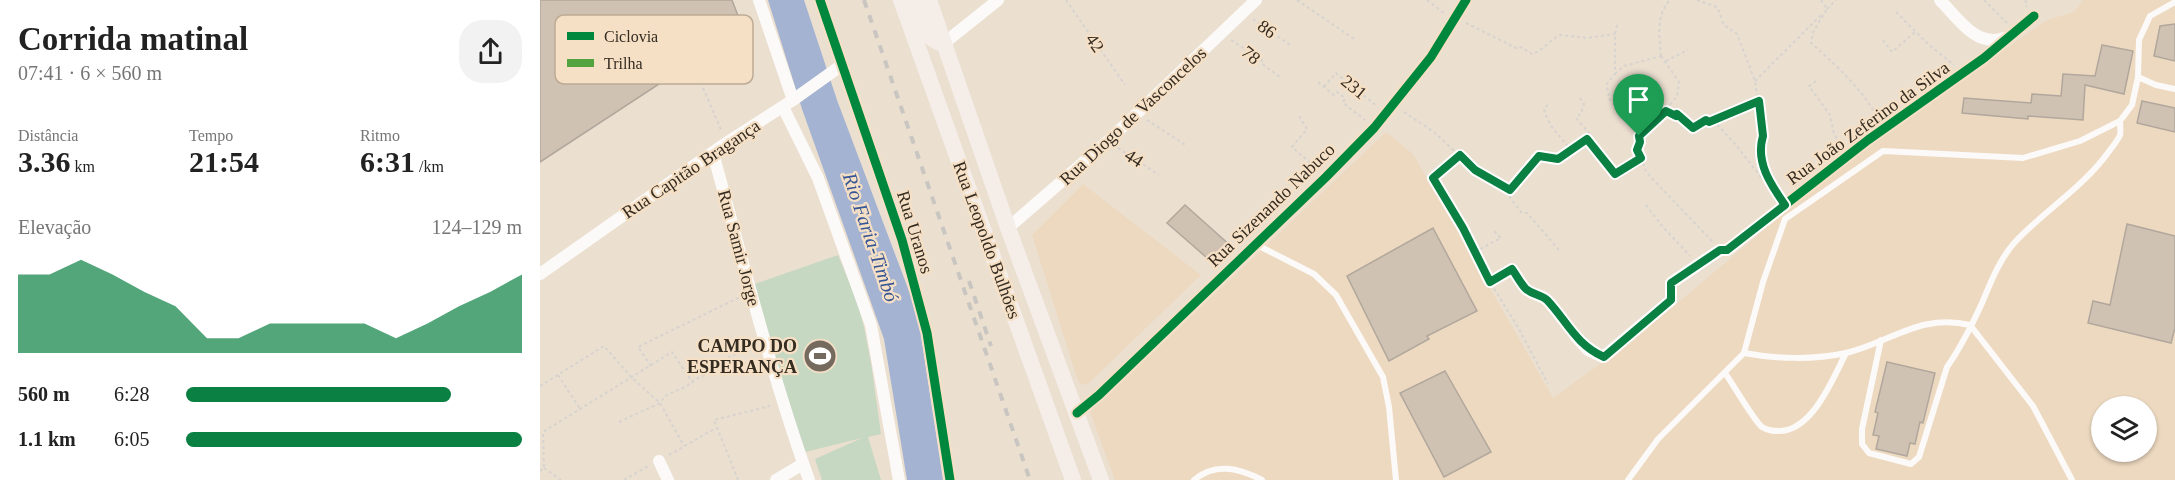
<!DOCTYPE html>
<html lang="pt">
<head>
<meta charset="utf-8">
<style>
	:root { --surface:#fff; --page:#f2f2f2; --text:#222; --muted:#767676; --accent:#0b8043 }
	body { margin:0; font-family:Georgia,serif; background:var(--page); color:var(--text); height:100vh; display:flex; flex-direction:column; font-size:22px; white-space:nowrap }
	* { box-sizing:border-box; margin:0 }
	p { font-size:20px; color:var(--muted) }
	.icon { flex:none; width:33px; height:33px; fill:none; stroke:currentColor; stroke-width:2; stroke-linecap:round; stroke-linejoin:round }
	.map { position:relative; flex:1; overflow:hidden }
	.sheet { display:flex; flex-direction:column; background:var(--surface); width:540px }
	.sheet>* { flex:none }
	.buttons { position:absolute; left:1551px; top:396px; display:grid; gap:12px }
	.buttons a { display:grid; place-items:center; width:66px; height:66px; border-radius:50%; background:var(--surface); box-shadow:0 2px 4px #0004; font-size:30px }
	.pin { position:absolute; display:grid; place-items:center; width:51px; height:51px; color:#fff; margin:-62px -26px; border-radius:50% 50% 50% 0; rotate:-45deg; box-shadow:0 0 6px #0007 }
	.pin .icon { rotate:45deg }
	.round { display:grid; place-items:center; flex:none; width:63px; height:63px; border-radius:24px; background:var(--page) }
	.overview { display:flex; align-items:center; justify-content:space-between; height:102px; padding:0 18px }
	h1 { font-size:33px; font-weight:800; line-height:45px }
	.figures { display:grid; grid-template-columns:repeat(3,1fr); gap:9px; height:102px; padding:6px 18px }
	.figures div { display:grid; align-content:center }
	.figures b { font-size:30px; font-weight:800 }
	.figures small { font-size:16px; font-weight:400 }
	.figures p { font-size:16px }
	.chart { height:168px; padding:12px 18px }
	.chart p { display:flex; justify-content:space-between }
	.chart svg { width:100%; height:108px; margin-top:6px; fill:var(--accent); opacity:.7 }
	ul { padding:0 18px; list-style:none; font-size:20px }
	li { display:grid; grid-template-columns:96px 72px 1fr; align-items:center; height:45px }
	li i { height:15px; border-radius:8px; background:var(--accent) }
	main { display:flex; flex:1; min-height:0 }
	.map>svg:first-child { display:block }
	.built { fill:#edd9c0; fill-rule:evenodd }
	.green { fill:#c6d8c2 }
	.water { fill:#a4b3d2 }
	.building { fill:#cfc2b2; stroke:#b1a79c; stroke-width:1.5 }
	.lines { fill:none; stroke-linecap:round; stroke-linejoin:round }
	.path { stroke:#d7d3cf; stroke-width:2; stroke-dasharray:3 3; stroke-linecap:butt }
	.lane { stroke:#fcfaf8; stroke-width:6 }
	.street { stroke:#fcfaf8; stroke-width:12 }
	.secondary { stroke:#f4ede8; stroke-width:16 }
	.rail { stroke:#c9c6c2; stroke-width:4; stroke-dasharray:8 8; stroke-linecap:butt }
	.quiet { stroke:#53a441; stroke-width:8; stroke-dasharray:15 8; stroke-linecap:butt }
	.cycleway-casing { stroke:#f6e0c5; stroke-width:13 }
	.cycleway { stroke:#00873e; stroke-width:9 }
	.route-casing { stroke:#fff; stroke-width:12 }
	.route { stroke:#0b8043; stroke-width:8 }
	.labels { text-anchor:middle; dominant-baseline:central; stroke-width:4.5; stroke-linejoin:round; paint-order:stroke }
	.street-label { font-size:18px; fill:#342b21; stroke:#f6e0c5 }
	.poi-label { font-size:18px; font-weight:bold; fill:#342b21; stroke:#f6e0c5; text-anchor:end }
	.water-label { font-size:20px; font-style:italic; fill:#355595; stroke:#f6e0c5 }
	.key { fill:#f6e0c5; stroke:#bcaa94; stroke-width:1.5 }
	.key-label { font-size:16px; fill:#342b21 }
</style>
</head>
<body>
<main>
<section class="sheet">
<div class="overview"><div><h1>Corrida matinal</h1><p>07:41 · 6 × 560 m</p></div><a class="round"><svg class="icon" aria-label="share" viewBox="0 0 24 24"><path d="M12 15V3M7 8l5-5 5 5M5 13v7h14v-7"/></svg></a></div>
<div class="figures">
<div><p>Distância</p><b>3.36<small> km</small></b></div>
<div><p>Tempo</p><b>21:54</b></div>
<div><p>Ritmo</p><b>6:31<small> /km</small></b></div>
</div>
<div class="chart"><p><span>Elevação</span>124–129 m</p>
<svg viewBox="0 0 160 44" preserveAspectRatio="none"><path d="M0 44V12L10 12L20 6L30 12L40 19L50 25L60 38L70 38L80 32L90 32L100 32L110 32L120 38L130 32L140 25L150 19L160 12V44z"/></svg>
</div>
<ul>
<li><b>560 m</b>6:28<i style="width:79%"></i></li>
<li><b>1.1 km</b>6:05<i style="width:100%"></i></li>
</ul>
</section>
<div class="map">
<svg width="1635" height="480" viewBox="0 0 1635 480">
	<rect width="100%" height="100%" fill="#ebdfd0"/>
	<path class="built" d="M1543,0H1635V480H575L550,412L846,132L873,154L1013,398L1057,366L1134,306L1283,180L1495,28L1507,20L1534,12ZM1562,406H1606V452H1562Z
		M543,184L661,275L550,382L543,385L540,384L537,378L492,235Z"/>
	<path class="green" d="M298,255L316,299L324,327L331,363L341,434L328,437L341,480H282L275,459L322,438L261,453L209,286Z"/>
	<path class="water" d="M228,0H264L297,100L378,315L403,480H367L344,339L262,109Z"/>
	<path class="building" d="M0,0H192L203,29L0,162Z
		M1635,24V61L1614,56L1620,26Z
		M1562,45L1593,51L1584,94L1545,85L1543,120L1488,116V119L1422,113L1424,98L1491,103L1492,94L1521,96L1523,74L1555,76Z
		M1602,101L1635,108V132L1597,123Z
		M645,205L692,247L674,264L627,223Z
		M1587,224L1635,236V328L1631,343L1548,323L1553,301L1570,305Z
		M893,228L937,311L887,336L889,339L849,361L807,276Z
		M1347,362L1395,373L1383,423L1380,422L1375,444L1370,443L1367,456L1336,449L1339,436L1333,435L1338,413L1335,412Z
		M905,371L951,452L904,477L860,393Z"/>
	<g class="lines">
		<path class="path" d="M526,0L585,85
			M757,0L814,39
			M887,0L904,13
			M1157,0L1177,7L1184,25L1197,34L1215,81L1223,137C1216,157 1226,179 1238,195
			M1281,0L1287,9L1273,32L1271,43C1296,65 1322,89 1338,118
			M1444,0L1467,23
			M1486,0L1485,4L1487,7
			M1287,9L1296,0
			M1356,12L1388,44L1414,65
			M713,19L750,45
			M926,23L978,49L981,47L992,54L999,51L1016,37L1021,35L1047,38L1075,34
			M1077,25L1075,34V74L1068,82L1066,87L1069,92L1068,97L1099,136L1100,142L1097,150L1101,158
			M691,40L722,60L721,63L740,77
			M1343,40L1352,52L1375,32
			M1121,56L1139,82L1137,96L1126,110
			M1121,56C1119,36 1116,15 1130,0
			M1126,61L1148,50
			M1075,74L1084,66L1121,56
			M1215,81L1283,13
			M1276,81L1269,86L1290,115L1294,134L1302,146
			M778,82L794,95L797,92L805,98L803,103L825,120
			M784,87L796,73L838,107
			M163,88L182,132
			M1040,98L1044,104L1041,113L1036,118L1049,133L1047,139
			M1008,105L1004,109C1008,127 1021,137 1032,151
			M864,112L894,132L935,170L970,190
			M759,116L767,129L752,147L777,169
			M607,120L647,146
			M1173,120L1219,101
			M1094,130L1104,121V118L1108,114L1102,105
			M1099,136L1126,110L1136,116L1137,114L1153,128L1166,120L1169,122L1173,120L1196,145L1223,180H1227
			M578,148L619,175
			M920,155L893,178L923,228L950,282L979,329L1008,384
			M970,190L999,156L1018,159L1047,139L1075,174L1101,158L1106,172L1172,241
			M970,190V198L982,213H987L1020,251
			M1106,205L1122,226L1150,256
			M935,252L961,238L954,231
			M950,282L972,269L986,289L993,294H1000L1008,302L1028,327
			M111,366L98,347L200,297
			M18,375L40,409
			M0,386L64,346L92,378L120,403L144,446
			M79,422L120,403L125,396L147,386L155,379C167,376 168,369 178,363L185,364V359L214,345
			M129,455L176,428
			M4,468L21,480
			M0,471L4,468L3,432L132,352L153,383
			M84,480L108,466
			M198,480L174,420L230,406"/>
		<path class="lane" d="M1598,77L1616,85L1635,89
			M715,244L774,274L796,295L843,377L849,407L856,480
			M1341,340L1322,429V444L1329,453L1371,464L1379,457L1407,367C1421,347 1432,325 1442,303C1451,282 1459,260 1475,242C1505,210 1544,187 1570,150C1573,146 1578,140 1580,135C1581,131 1580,126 1580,121
			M1204,353C1236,359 1274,360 1306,353C1351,342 1381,313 1430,325L1493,406L1532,480
			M1185,373C1193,384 1214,421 1222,427C1228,431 1234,431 1240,431C1273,430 1293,378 1306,353
			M654,480C675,462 699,468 722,480
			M1088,480L1118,439L1204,353L1223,282L1245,219L1343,151L1483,158L1540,141L1580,121L1592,105L1598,77L1599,40L1610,16L1635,2"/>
		<path class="street" d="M219,0L253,100
			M280,0L362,240L387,333L410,480
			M1400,0C1418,18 1436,48 1464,38
			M403,44L458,0
			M243,107L278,178L331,325L359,480
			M173,153C203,262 231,373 269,480
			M468,228L568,141L716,0
			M0,274L186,143L253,100L302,65
			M1036,337L1048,350L1063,357L1131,300V283L1180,250H1187L1328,140L1444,58L1494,16
			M537,413L559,395L786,177L834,128L891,57L926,0
			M119,461L128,480
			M236,480L263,464"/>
		<path class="secondary" d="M361,0L533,480
			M372,0C379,13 385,42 402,43
			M389,0L468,228L561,480"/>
		<path class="rail" d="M324,0L490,480
			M429,281L451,346"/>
		<path class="quiet" d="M1036,337L1048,350L1063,357L1131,300V283L1180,250H1183"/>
		<defs>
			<path id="cycleway" d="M280,0L362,240L387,333L410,480
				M1180,250H1187L1328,140L1444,58L1494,16
				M537,413L559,395L786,177L834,128L891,57L926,0"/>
		</defs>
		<use href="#cycleway" class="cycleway-casing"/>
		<use href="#cycleway" class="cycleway"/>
	</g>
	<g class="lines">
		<defs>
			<path id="route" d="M1219,101L1223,136C1215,162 1231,185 1245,205L1187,250H1180L1131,283V300L1064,357C1035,344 1027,321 1007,300C1000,294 993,295 986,289C981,284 977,276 972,269L950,282L923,228L893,178L920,155L935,170L970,190L999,156L1018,159L1047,139L1075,174L1101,158L1097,150L1100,142L1099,136L1126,111L1136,116L1137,114L1153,128L1166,120L1169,122Z"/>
		</defs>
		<use href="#route" class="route-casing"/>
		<use href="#route" class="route"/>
	</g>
	<defs>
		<symbol id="stadium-disc" viewBox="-11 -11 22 22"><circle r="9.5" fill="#746a5e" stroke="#f6e0c5"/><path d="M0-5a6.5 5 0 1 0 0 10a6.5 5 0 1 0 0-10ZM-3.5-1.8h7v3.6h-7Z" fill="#fff"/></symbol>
	</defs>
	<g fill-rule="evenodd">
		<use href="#stadium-disc" x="261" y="337" width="38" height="38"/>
	</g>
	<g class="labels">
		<g class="street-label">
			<text transform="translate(727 29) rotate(35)">86</text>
			<text transform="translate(555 43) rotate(55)">42</text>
			<text transform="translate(711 55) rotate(39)">78</text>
			<text transform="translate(814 87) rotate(39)">231</text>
			<text transform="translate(593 116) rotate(-43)">Rua Diogo de Vasconcelos</text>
			<text transform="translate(1328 123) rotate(-36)">Rua João Zeferino da Silva</text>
			<text transform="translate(594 158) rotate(33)">44</text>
			<text transform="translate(151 169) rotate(-34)">Rua Capitão Bragança</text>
			<text transform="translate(731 205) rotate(-44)">Rua Sizenando Nabuco</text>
			<text transform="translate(375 232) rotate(73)">Rua Uranos</text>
			<text transform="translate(447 240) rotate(70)">Rua Leopoldo Bulhões</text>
			<text transform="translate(199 248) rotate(75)">Rua Samir Jorge</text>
		</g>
		<g class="poi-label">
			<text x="257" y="346">CAMPO DO<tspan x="257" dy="21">ESPERANÇA</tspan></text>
		</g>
		<g class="water-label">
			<text transform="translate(331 237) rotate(71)">Rio Faria-Timbó</text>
		</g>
	</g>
	<rect x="15" y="15" width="198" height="69" rx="9" class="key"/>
	<rect x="27" y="32" width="27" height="8" fill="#00873e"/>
	<rect x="27" y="59" width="27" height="8" fill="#53a441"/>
	<g class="key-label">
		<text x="64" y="42">Ciclovia</text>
		<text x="64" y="69">Trilha</text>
	</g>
</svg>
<div class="buttons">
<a><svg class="icon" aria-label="layers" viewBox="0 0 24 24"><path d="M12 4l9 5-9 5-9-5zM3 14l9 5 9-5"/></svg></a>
</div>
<div class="pin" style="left:1099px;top:136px;background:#1e9e55"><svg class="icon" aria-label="arrive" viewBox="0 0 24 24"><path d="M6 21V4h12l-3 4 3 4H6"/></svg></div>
</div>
</main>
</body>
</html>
